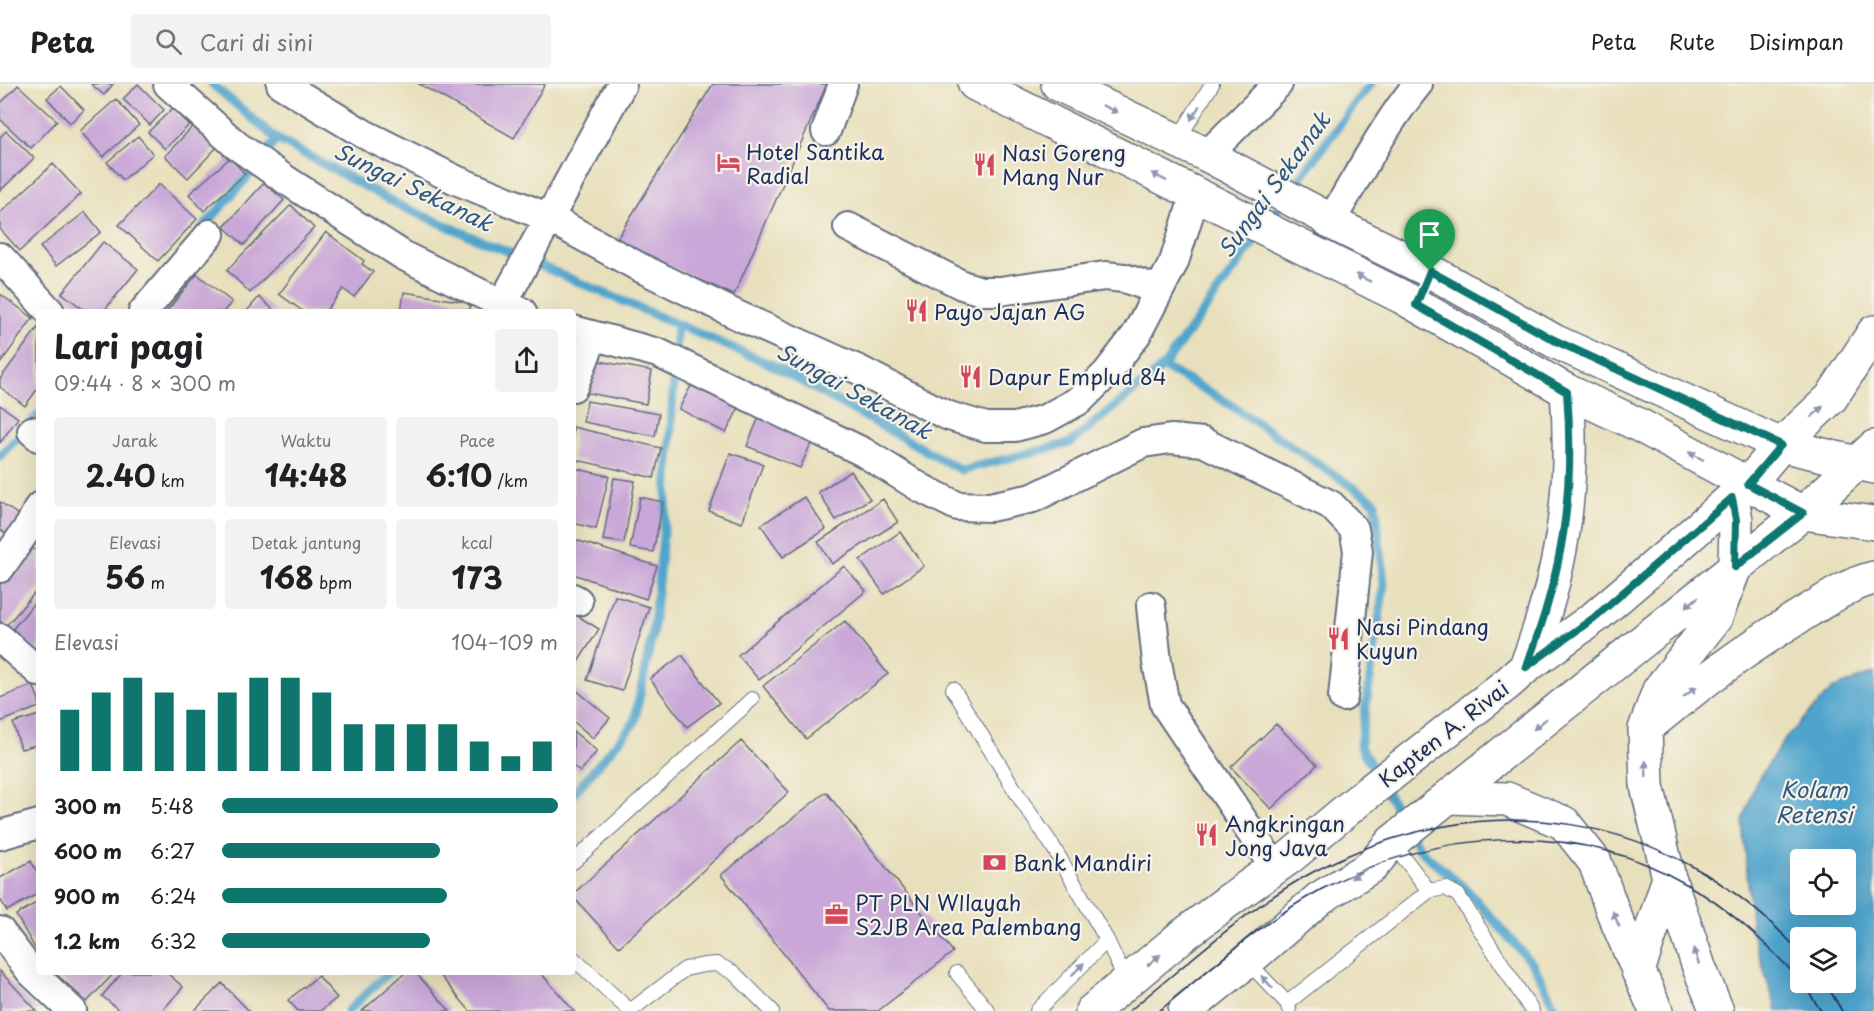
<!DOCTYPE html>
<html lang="id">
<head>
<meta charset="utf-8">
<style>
	:root { --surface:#fff; --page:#f2f2f2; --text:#202124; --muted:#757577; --line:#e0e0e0; --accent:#0f766e }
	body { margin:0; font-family:"Playpen Sans",sans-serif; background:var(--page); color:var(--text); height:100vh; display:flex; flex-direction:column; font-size:22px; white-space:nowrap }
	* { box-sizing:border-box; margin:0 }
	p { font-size:20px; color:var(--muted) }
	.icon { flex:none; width:33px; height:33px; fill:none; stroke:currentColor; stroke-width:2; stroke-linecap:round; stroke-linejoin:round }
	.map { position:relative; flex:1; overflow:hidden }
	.details { position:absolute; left:36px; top:225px; width:540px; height:666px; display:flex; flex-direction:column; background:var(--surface); border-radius:6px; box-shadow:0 6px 24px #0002 }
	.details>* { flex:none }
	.buttons { position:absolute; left:1790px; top:765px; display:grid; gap:12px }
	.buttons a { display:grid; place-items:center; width:66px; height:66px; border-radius:6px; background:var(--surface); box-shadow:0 6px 24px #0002; font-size:30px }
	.pin { position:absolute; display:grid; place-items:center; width:51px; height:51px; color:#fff; margin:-62px -26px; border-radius:50% 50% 50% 0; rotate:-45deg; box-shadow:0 0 6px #0007 }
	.pin .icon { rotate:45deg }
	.round { display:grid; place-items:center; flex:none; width:63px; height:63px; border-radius:6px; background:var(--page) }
	.headline { display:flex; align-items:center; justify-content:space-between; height:102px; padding:0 18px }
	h1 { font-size:33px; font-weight:700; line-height:45px }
	.metrics { display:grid; grid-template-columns:repeat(3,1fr); gap:9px; height:102px; padding:6px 18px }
	.metrics div { display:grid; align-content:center; border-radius:6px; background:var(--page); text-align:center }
	.metrics b { font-size:30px; font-weight:700 }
	.metrics small { font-size:16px; font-weight:400 }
	.metrics p { font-size:16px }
	.chart { height:168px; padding:12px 18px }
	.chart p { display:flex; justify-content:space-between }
	.chart svg { width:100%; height:108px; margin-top:6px; stroke:var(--accent); stroke-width:6 }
	ul { padding:0 18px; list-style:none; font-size:20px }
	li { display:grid; grid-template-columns:96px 72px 1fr; align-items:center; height:45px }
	li i { height:15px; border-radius:8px; background:var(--accent) }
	header { display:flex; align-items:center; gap:36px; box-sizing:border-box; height:84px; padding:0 30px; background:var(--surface); border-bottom:2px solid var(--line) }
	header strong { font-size:28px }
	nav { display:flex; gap:33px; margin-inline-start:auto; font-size:21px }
	.search { width:420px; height:54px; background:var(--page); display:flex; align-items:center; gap:15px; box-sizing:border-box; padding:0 21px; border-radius:6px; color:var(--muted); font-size:22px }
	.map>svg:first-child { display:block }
	.water { fill:#50a4cc; stroke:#366a95; stroke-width:1.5; fill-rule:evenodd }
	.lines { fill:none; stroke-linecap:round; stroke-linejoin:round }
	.stream { stroke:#50a4cc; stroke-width:9 }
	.building { fill:#c9a7d8 }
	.lane-casing { stroke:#636d7f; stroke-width:16 }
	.street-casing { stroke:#636d7f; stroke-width:32 }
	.secondary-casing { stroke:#636d7f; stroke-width:36 }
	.primary-casing { stroke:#636d7f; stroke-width:36 }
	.lane { stroke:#fff; stroke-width:14 }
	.street { stroke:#fff; stroke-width:28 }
	.secondary { stroke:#fff; stroke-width:33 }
	.primary { stroke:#fff; stroke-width:33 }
	.tram { stroke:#1b2f5e; stroke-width:1.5 }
	.oneway { fill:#8d97ae }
	.route-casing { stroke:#fff; stroke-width:12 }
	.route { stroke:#0f766e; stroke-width:8 }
	.labels { text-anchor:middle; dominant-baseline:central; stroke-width:4.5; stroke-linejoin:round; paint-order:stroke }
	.poi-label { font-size:21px; fill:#1b2f5e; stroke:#f7f3e8; text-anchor:start }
	.street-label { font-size:21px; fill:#1b2f5e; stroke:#f7f3e8 }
	.water-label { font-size:22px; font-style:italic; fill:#2e5884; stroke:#f7f3e8 }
</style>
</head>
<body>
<header>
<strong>Peta</strong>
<div class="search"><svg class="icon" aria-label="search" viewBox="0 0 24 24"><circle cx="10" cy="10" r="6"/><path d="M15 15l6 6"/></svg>Cari di sini</div>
<nav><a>Peta</a><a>Rute</a><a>Disimpan</a></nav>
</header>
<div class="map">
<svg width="1874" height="927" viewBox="0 0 1874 927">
	<rect width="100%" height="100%" fill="#f7f3e8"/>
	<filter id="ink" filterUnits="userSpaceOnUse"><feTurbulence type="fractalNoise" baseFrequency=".0167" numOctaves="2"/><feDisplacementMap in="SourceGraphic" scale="12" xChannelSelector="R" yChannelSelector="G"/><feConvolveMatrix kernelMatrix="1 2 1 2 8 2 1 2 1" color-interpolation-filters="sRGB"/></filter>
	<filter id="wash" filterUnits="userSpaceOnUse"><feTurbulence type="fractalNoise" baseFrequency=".008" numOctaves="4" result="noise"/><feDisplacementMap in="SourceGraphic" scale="24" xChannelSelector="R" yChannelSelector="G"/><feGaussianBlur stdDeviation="1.35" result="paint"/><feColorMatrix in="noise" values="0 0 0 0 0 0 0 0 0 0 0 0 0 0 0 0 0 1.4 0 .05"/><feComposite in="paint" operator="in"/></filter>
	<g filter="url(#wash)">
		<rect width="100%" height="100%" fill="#e8e0bc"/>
		<path class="water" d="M1874,589V927H1777L1752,849L1743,738L1755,700L1786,654L1832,605ZM1800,776H1845V820H1800ZM1800,854H1845V898H1800Z"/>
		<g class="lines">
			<path class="stream" d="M212,0L277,55L403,123L772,281L961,386L1070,359L1163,283L1356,18L1371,0
				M203,144L255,84L277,55
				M1163,283L1220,314L1375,418L1384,500L1360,662L1420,766L1467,806L1534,882L1557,927
				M0,372L39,330
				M573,710L634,639L653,547L667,413L677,240
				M348,927L389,888"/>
		</g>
		<g id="blocks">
			<path class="building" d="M91,0H113L104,11Z
				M138,0L164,26L150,41L123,15Z
				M419,0H545L514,54Z
				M713,0H827L734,211L615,158Z
				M18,1L57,37L31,64L0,35V20Z
				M61,2L84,26L70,39L47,14Z
				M116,15L139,41L103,73L80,47Z
				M173,24L189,41L165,65L148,48Z
				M194,41L217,63L188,94L165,72Z
				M6,47L34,74L0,107V53Z
				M138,52L153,70L123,96L107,78Z
				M230,74L245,90L204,127L189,110Z
				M53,80L81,110L20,167L0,145V129Z
				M264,99L284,116L244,161L224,143Z
				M159,100L197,135L158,177L119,141Z
				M291,121L314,144L250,209L227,186Z
				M85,128L101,148L56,182L40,163Z
				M326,148L364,177L362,180L373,188L354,213L343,205L325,228H304L279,210Z
				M103,158L138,185L103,228H87L62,209Z
				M197,190L232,218L223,228H166Z
				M404,208L471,219L469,228H401Z
				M0,210L33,234L0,280Z
				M259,213L276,228H246Z
				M39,242V303L25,322L0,303V295Z
				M589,275L652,287L646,320L583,308Z
				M692,300L739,323L726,349L679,325Z
				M587,317L659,330L655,352L583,338Z
				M0,321L18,334L0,359Z
				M759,333L813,355L800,384L747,362Z
				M573,343L661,364L654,394L573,375Z
				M730,369L763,380L742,439L709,427Z
				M573,384L609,392L596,445L573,439Z
				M851,387L870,415L836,436L818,408Z
				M614,394L635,397L624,459L603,456Z
				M640,413L663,418L653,468L630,464Z
				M804,413L826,445L783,473L761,441Z
				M883,415L898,438L832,480L818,458Z
				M0,418L24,435L11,454L0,445Z
				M900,448L924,482L884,510L860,476Z
				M573,455L657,482L646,515L573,490Z
				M29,461L39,469V504L6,542L0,537V495Z
				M844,482L866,507L759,596L738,571Z
				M615,512L649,523L622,607L587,596Z
				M39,513V568L12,546Z
				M573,529L599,545L573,586Z
				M845,537L888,590L806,655L763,602Z
				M682,571L719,619L687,643L650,595Z
				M33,601L39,616V623L0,638V614Z
				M575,605L610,634L593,654L573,637V607Z
				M39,631V660L21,665L13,639Z
				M1276,640L1317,681L1271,725L1231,683Z
				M573,647L597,667L580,688L573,682Z
				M741,657L789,708L619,863L573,813V810Z
				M826,708L953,868L878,927H829L721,791Z
				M31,777L39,792V809L7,827L0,815V794Z
				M39,817V862L35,864L16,831Z
				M0,887L37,927H0Z
				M54,888H115L87,918Z
				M123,888H166L183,903L162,927H120L102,912Z
				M406,888H415L450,927H362Z
				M437,888H540L574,927H470Z
				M318,892L337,914L320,927H298L288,916Z
				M222,899L249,927H194Z"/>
		</g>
	</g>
	<g filter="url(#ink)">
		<use href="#blocks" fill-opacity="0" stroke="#636d7f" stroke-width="1.5"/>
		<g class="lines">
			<defs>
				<path id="lane" d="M1177,57L1212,0
					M953,605L1023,719L1052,761L1107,856
					M1392,758L1429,807
					M573,778L752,615
					M573,874L629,926
					M1247,877L1287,919L1289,925
					M957,889L988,927
					M1287,919L1429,807L1445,804L1458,811L1532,927
					M630,927L685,885L704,881L717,880L734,889L772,927
					M1037,927L1107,856L1127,899"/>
				<path id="street" d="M168,0L236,61L286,96L404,172L502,220L522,228
					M281,0L364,50L456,96L549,134L639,183L739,232L859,286L930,323L949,332L986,343H1015L1045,335L1080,316L1107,289L1136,251L1174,178L1195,111
					M826,47L843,0
					M1207,71L1278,0
					M1330,138C1359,91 1383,43 1418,0
					M848,143L962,201L981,207H1000L1105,192L1124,194L1159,206
					M0,173L50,228
					M143,228L210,150
					M498,228L622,0
					M573,246L658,269L863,368L921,404L957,422L990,423L1033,414L1143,359L1171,355L1203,358L1331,421L1354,445L1358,467L1343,613
					M573,303L593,253
					M32,347L39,353
					M0,484L30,441L39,423
					M573,514L578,517
					M1151,522L1157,578L1165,621L1275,784
					M0,554L39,588
					M0,751L39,740
					M0,847L31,888L72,927"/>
				<path id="secondary" d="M975,0L1402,213L1567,307L1637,340L1748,400
					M1058,0L1207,71L1321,131L1330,138L1430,187L1554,257L1781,361"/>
				<path id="primary" d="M1781,361L1874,383
					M1748,400L1803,429L1874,439
					M1526,583C1562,489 1575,408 1567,307
					M1646,644C1697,601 1751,561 1808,527C1830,514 1849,500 1874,494
					M1448,713L1803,429L1874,363
					M1638,887L1669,794
					M1092,927L1181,853L1228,817L1290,773L1361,714L1508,599L1526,583L1595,533L1669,470L1748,400L1781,361L1831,314L1874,248
					M1185,927L1247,877L1320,814L1372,782L1392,758L1448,713L1507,715L1564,739L1595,778L1613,828L1656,927
					M1717,927L1699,883L1669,794L1647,702L1645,645L1659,606L1716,533L1735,483L1736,436L1732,414"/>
			</defs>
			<use href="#lane" class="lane-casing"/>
			<use href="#street" class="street-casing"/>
			<use href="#secondary" class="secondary-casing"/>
			<use href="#primary" class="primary-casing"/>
			<use href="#lane" class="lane"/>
			<use href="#street" class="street"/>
			<use href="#secondary" class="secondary"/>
			<use href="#primary" class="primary"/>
			<path class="tram" d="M1802,898L1821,927
				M1825,898L1842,927
				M1129,927C1187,880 1248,823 1313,788C1483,698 1669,725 1800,868
				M1159,927C1211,885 1262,837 1322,805C1433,746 1574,734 1686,800C1730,825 1766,859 1800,896"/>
		</g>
		<defs><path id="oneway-solid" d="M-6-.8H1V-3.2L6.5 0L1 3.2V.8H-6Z" transform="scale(1.5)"/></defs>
		<g class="oneway">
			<use href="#oneway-solid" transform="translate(1110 25) rotate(25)"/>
			<use href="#oneway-solid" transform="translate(1195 29) rotate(122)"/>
			<use href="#oneway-solid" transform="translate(1159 93) rotate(-153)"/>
			<use href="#oneway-solid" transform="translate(1363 194) rotate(-154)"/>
			<use href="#oneway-solid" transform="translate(1817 328) rotate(-43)"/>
			<use href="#oneway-solid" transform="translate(1696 372) rotate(-152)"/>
			<use href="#oneway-solid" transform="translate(1692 518) rotate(141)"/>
			<use href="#oneway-solid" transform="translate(1690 608) rotate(-38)"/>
			<use href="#oneway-solid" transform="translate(1540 640) rotate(141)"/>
			<use href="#oneway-solid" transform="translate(1646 685) rotate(-92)"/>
			<use href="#oneway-solid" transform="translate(1358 790) rotate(148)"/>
			<use href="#oneway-solid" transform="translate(1616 835) rotate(-113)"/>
			<use href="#oneway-solid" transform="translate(1696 872) rotate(-109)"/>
			<use href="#oneway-solid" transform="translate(1154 876) rotate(-40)"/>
			<use href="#oneway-solid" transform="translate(1078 885) rotate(-45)"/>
			<use href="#oneway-solid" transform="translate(1267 898) rotate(-133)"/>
		</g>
	</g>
	<g class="lines" filter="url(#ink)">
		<defs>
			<path id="route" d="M1430,187L1554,256L1781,361L1748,400L1803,429L1735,483L1736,436L1732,414L1595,533L1526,583C1563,489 1575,408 1567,308L1416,221Z"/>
		</defs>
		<use href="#route" class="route-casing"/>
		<use href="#route" class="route"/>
	</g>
	<defs>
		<symbol id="hotel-bare" viewBox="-9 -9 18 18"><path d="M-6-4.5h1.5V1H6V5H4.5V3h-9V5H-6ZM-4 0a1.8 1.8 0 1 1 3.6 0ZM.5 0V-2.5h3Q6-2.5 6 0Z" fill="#d1495b" stroke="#f7f3e8" stroke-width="2.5" paint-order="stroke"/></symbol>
		<symbol id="restaurant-bare" viewBox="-9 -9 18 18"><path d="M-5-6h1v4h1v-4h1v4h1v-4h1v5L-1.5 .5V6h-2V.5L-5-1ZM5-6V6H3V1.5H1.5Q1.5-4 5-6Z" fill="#d1495b" stroke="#f7f3e8" stroke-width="2.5" paint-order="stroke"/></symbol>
		<symbol id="bank-bare" viewBox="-9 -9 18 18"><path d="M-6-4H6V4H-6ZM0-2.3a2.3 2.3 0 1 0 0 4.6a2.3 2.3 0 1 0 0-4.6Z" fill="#d1495b" stroke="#f7f3e8" stroke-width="2.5" paint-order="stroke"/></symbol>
		<symbol id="office-bare" viewBox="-9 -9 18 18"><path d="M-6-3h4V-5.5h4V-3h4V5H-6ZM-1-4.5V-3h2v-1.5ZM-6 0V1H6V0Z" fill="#d1495b" stroke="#f7f3e8" stroke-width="2.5" paint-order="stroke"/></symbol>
	</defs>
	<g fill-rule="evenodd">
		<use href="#hotel-bare" x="712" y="62" width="33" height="33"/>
		<use href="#restaurant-bare" x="968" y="64" width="33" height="33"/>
		<use href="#restaurant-bare" x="900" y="210" width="33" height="33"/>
		<use href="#restaurant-bare" x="954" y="276" width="33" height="33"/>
		<use href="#restaurant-bare" x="1322" y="538" width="33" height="33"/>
		<use href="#restaurant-bare" x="1190" y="734" width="33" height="33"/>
		<use href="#bank-bare" x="978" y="762" width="33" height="33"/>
		<use href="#office-bare" x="820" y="814" width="33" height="33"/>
	</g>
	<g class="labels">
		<g class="poi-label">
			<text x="746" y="67">Hotel Santika<tspan x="746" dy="24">Radial</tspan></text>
			<text x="1002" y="68">Nasi Goreng<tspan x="1002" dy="24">Mang Nur</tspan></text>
			<text x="934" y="227">Payo Jajan AG</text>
			<text x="988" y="292">Dapur Emplud 84</text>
			<text x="1356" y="542">Nasi Pindang<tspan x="1356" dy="24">Kuyun</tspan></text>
			<text x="1225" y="739">Angkringan<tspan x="1225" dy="24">Jong Java</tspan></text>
			<text x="1013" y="778">Bank Mandiri</text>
			<text x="855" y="818">PT PLN WIlayah<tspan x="855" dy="24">S2JB Area Palembang</tspan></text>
		</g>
		<g class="street-label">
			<text transform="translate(1443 649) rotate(-38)">Kapten A. Rivai</text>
		</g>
		<g class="water-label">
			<text transform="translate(1273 100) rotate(-54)">Sungai Sekanak</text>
			<text transform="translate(414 102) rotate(26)">Sungai Sekanak</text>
			<text transform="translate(855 306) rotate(29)">Sungai Sekanak</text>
			<text x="1814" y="704">Kolam<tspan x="1814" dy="25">Retensi</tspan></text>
		</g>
	</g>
</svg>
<div class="buttons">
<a><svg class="icon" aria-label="locate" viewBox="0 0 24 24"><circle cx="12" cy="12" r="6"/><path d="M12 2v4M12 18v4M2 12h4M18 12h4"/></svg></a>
<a><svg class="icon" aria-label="layers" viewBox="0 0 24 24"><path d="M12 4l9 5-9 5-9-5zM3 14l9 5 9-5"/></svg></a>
</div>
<div class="pin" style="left:1430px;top:187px;background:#1e9e55"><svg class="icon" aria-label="arrive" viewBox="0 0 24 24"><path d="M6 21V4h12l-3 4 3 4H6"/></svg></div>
<section class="details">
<div class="headline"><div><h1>Lari pagi</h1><p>09:44 · 8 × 300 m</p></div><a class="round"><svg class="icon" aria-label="share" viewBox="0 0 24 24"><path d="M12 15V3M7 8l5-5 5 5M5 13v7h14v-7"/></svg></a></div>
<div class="metrics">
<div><p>Jarak</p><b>2.40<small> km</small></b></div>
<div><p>Waktu</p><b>14:48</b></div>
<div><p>Pace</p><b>6:10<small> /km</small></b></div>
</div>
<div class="metrics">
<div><p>Elevasi</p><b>56<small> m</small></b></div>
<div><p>Detak jantung</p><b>168<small> bpm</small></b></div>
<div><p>kcal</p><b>173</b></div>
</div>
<div class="chart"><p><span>Elevasi</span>104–109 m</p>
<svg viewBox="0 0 160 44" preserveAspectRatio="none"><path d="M5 44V19M15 44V12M25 44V6M35 44V12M45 44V19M55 44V12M65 44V6M75 44V6M85 44V12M95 44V25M105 44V25M115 44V25M125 44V25M135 44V32M145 44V38M155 44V32"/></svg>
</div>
<ul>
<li><b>300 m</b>5:48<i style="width:100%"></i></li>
<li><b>600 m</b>6:27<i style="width:65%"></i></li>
<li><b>900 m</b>6:24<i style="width:67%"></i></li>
<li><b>1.2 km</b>6:32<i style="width:62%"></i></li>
</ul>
</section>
</div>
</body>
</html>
